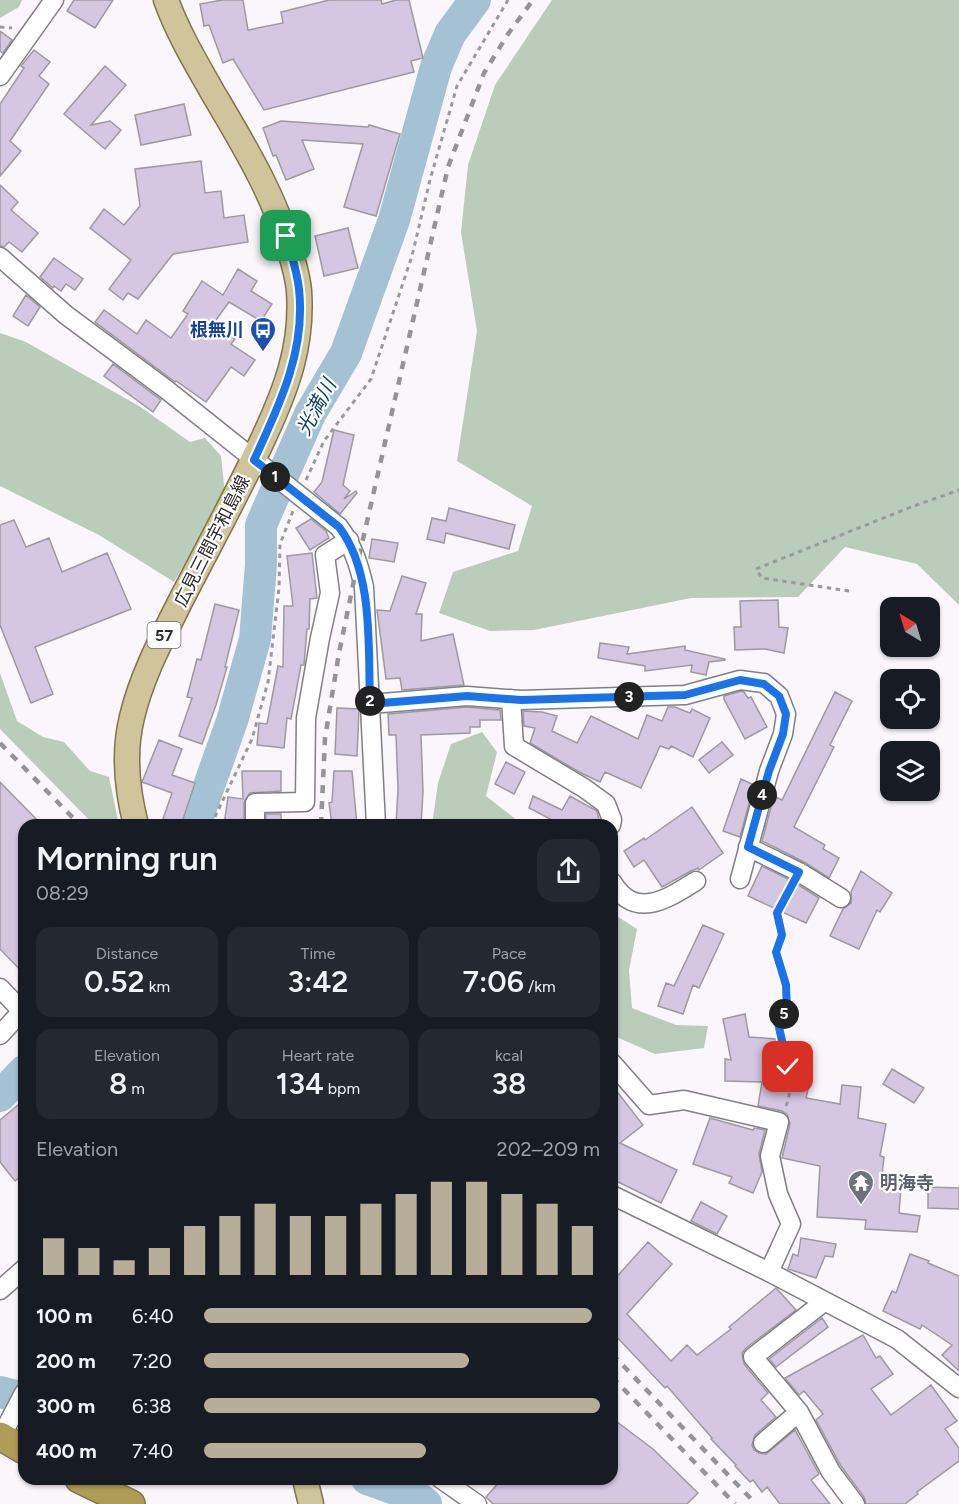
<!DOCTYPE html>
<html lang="en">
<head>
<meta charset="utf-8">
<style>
	:root { --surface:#171b24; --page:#242831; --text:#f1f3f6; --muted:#9ea1a6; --accent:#b6ae99 }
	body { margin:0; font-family:Figtree,"Noto Sans JP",sans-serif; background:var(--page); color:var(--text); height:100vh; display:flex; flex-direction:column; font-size:22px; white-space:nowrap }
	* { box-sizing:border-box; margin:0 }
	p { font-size:20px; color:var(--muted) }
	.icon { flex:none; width:33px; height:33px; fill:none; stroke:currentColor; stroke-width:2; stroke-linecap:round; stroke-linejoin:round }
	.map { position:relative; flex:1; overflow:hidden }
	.side { position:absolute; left:18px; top:819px; width:600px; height:666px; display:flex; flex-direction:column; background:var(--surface); border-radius:18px; box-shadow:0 2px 4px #0004 }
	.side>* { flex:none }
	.needle { width:39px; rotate:322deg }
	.controls { position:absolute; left:880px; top:597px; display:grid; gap:12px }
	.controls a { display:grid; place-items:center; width:60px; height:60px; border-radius:12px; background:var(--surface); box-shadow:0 2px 4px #0004; font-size:30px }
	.pin { position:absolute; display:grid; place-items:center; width:51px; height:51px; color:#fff; margin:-26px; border-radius:12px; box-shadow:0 3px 9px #0006 }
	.km { position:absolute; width:30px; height:30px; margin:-15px; border-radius:50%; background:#222; color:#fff; font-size:16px; line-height:30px; text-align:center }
	.round { display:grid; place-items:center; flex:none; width:63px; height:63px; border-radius:18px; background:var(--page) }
	.summary { display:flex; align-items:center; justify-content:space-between; height:102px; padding:0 18px }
	h1 { font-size:33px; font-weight:600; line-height:45px }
	.metrics { display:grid; grid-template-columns:repeat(3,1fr); gap:9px; height:102px; padding:6px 18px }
	.metrics div { display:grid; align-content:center; border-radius:15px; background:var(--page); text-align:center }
	.metrics b { font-size:30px; font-weight:600 }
	.metrics small { font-size:16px; font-weight:400 }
	.metrics p { font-size:16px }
	.chart { height:168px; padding:12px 18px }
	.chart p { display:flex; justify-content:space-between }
	.chart svg { width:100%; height:108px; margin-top:6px; stroke:var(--accent); stroke-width:6 }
	ul { padding:0 18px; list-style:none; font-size:20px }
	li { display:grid; grid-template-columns:96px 72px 1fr; align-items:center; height:45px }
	li i { height:15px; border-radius:8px; background:var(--accent) }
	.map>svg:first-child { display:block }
	.green { fill:#baccba }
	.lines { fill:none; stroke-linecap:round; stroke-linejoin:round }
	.river { stroke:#a5c2d5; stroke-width:32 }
	.building { fill:#d5c6e1; stroke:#9d9a9f; stroke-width:1.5 }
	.minor-casing { stroke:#817e84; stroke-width:21 }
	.major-casing { stroke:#817448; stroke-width:27 }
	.highway-casing { stroke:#817448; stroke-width:30 }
	.path { stroke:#9c999e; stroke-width:3; stroke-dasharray:4.5 4.5; stroke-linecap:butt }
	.minor { stroke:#fff; stroke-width:18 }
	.major { stroke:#cfc49a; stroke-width:24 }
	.highway { stroke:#af9c56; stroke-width:27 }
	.rail { stroke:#969397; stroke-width:4.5; stroke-dasharray:8 8; stroke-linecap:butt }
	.route-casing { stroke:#fff; stroke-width:12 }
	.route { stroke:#1a73e8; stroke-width:8 }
	.labels { text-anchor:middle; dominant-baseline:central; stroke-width:4.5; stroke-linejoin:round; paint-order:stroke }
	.shield { fill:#fff; stroke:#6b6a6c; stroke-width:1.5 }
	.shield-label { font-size:16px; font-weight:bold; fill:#2c2a2d }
	.transit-label { font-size:18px; font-weight:bold; fill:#164399; stroke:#fff; text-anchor:end }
	.street-label { font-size:18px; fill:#2c2a2d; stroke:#fff }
	.worship-label { font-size:18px; font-weight:bold; fill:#5b616d; stroke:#fff; text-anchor:start }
	.water-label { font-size:20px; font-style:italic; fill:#083f5b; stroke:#fff }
</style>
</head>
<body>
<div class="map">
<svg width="959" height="1504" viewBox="0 0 959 1504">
	<rect width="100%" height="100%" fill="#faf6fc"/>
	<path class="green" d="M0,0H22L19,7L0,18Z
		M552,0H959V605L917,564L845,547L798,597L691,598L534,630L490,631L439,613L453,572L518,551L532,506L457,461L477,331L461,232L468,165L495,85Z
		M0,333L26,342L139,406L190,442L205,438L221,456L225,494L174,582L99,535L0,486Z
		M0,673L17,721L43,737L64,742L90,771L109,777L119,825H94L0,729Z
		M482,732L497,752L486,796L523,825H432L438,783L451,744Z
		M612,913L637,929L629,970L632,1008L676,1025L708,1026L704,1048L655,1054L612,1035Z"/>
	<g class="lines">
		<path class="river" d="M195,825L232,721L255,639L261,565V525L310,414L346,353L394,220L436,67L450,34L475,0
			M0,1096L24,1071
			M0,1392L24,1398
			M367,1479L417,1497L426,1504"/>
	</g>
	<path class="building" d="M74,0H113L95,28L67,11Z
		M222,0H243L248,30L283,23L281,12L329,0H381L382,4L396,0H409L423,58L411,61L414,72L264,110L233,59L223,63L209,25L204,26L200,4Z
		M0,31L12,40L3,53L0,51Z
		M34,50L50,62L39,76L49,84L10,141L21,151L0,176V104L24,68L21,66Z
		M105,66L126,85L91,125L110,121L121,130L105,149L64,114Z
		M184,104L191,135L141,145L135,115Z
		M281,121L368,127L369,125L400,134L376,216L344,207L363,144L302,140L314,169L286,180L276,155L273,156L263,128Z
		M201,161L205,193L221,191L224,218L244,215L248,242L173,254L138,299L128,293L123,300L109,289L131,260L90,228L104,209L124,225L140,206L135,169Z
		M0,185L18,202L11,210L38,233L22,252L9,242L4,247L0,246Z
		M348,228L358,268L324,276L315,236Z
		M54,258L83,279L75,290L66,284L61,291L54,286L53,288L40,277Z
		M238,269L257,281L251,291L272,304L261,321L229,302L213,324L235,339L231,344L255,360L244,376L231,367L206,402L176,381L175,382L95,322L104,310L137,334L146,320L171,338L188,314L183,311L202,281L223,295Z
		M26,295L40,307L28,326L13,316Z
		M113,364L161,400L153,412L104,376Z
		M334,430L354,435L343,485L350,491L344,499L356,491L357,493L340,514L314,492L322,482Z
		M449,508L515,525L509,549L446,533L444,543L427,539L432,518L446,521Z
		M311,519L326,531L329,538L310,550L296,528Z
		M14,520L26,547L49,538L62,572L107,553L131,609L35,647L53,694L31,703L0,625V525Z
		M372,539L398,543L394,562L369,558Z
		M312,553L317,598L310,599L309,629H307L304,665H301L291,719L287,718L284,748L257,745L259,723L267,724L278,666L283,667L284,606H293L287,556Z
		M402,576L426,583L416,614H422L421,641L453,634L464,685L402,690L400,678L386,679L377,610L390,611Z
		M778,600L779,627L788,628L784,653L765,649L735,650L734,627H741L740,601Z
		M215,604L239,610L225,667H227L216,705L202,744L179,736L192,698L187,697L197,659L201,660Z
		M600,643L629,647L627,654L685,646V650L725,659V660L709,662L706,675L691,672L692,665L645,671V666L598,658Z
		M741,691L744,692L748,698L751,697L767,727L745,739L724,699V696Z
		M835,692L852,701L830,745L834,747L794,827L825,845L823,849L839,858L829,878L804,862L762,841L774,796L782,800Z
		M467,707L500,710L501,720H480V727H470V733L421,735L423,792L421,825H396L398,789L396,735H389L388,714Z
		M668,707H675L690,713L692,709L710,718L693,757L671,746L669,749L660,746L641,788L605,772L600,782L579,772L530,743L535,728L524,726L523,711L542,712L557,716L552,731L577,743L591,716L638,739L647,715L662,721Z
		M337,708L359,709L357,756L335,754Z
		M159,740L182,749L172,775L195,783L181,825L163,819L172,793L142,782Z
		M722,742L733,755L709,773L699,760Z
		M506,762L525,772L514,794L495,784Z
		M242,771H281V791L250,793L244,802V825H224L228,797L243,799Z
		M334,771H352L357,825H332L329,803L332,802Z
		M741,779L754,785L740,837L723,831Z
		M0,782L42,825H24V974L0,949Z
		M533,796L562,810L570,796L597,811L600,825H554L556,822L529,808Z
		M692,807L723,853L699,870L698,868L691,871L662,887L644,860L634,867L624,851L644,838L645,840Z
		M266,814H281V825H266Z
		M762,866L794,882L819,898L806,923L748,896Z
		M861,871L892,893L880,912L877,910L859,949L830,936L843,909L851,903V892Z
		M703,925L724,934L699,988L693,985L683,1014L658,1006L666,983L674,986Z
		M745,1014L749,1037L776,1039L774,1060L781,1061L780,1071L811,1077L806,1098L840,1104L842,1085L861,1087L858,1118L886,1124L880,1156L884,1157L881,1185L901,1187L899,1213L920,1216L917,1232L865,1229L866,1220L817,1217L820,1166L782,1158L790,1124L787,1114L782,1111L758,1106L762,1082L725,1081V1059L731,1060L723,1019Z
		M892,1069L924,1088L914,1103L883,1084Z
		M612,1085L643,1125L620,1143L677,1170L661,1203L612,1179Z
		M24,1100V1174L15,1181L0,1162V1120Z
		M710,1118L753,1130L754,1128L765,1130L759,1154L762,1172L753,1193L729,1183L732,1177L693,1164Z
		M928,1187L959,1188V1209L928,1208Z
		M701,1202L727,1216L717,1234L691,1221Z
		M801,1238L836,1244L833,1257L825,1256L816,1278L788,1269L793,1254L798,1256Z
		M648,1242L672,1264L627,1314L671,1361L687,1345L697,1355L731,1329L729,1327L776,1288L796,1310L746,1348L742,1353L744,1364L768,1393L761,1400L776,1417L755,1435L752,1445L754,1450L759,1453L766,1454L795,1430L819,1474L811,1480L830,1504H780L767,1487L762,1492L753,1480L750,1482L735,1466L736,1465L711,1439L712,1438L667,1386L665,1388L612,1332V1282Z
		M910,1254L929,1261L928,1263L959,1276V1371L942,1355L952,1345L922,1325L920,1329L883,1311L892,1291L896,1293Z
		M822,1318L828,1327L776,1367L769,1359Z
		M863,1335L876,1358L880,1356L893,1374L871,1389L891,1415L931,1385L957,1421L945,1429L959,1448V1461L917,1492L918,1494L905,1504H866L864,1497L841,1466L816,1420L823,1414L804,1391L799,1395L785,1378Z
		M612,1418L653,1449L698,1493L687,1504H493L486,1497L502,1479H612Z"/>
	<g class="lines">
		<defs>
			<path id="minor" d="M0,76L54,0
				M0,257L66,315L167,390L339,527C353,546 359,565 364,587L376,825
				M511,699L514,746L584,788L606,804L612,820L611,825
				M370,704L467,696L521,700L685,695L740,680L764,683L779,696L786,714L783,734L769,771L740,879
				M255,825V803L305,802L306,718L320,638L330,593L325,555L349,540
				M748,847L799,872L841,898
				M612,882C635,920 666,900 696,881
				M0,988L22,1011L0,1035
				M612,1063L649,1105L684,1100L779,1122L770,1156L778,1194L791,1224L769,1272
				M612,1195L769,1272L897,1339L959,1388
				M0,1290L24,1269
				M824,1302L753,1357L799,1412L831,1472L855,1504
				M1,1437L24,1393
				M763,1443L799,1412
				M441,1479L477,1504"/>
			<path id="major" d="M136,825C127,790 123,753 132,717C141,678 161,640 179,604C207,549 237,495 263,439C286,390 303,346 299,291C298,278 294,264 290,251C274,194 243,144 213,93C196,63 178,33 166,0
				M305,1479L311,1504"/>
			<path id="highway" d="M0,1436L24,1450
				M79,1479L131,1504"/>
		</defs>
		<use href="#minor" class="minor-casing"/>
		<use href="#major" class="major-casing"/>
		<use href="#highway" class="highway-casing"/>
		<path class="path" d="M0,27L12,28
			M306,480L324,441L371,379L412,256L430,180L457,86L508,0
			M849,591L762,578L756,569L911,507L959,490
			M211,825L252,739L268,682L279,588L280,544L293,511
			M786,1106C796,1084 783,1046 778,1023L787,1011L786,985L776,952L782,935L777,913L791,887"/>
		<use href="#minor" class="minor"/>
		<use href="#major" class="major"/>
		<use href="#highway" class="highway"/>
		<path class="rail" d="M0,743L80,825
			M321,825L325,738L339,653L358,561L448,167L484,73L508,34L533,0
			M612,1354L756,1504
			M612,1377L735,1504"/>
	</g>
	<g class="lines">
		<defs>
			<path id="route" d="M286,236C291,253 297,271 299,289C306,351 279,406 254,460L339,527C374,573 368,648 370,704L467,696L521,700L685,695L740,680L764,684L779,696L786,714L783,734L769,771L748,847L799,872L777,913L782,935L776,952L786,985L787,1011L778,1023L788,1067"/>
		</defs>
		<use href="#route" class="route-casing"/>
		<use href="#route" class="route"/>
	</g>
	<defs>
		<symbol id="bus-pin" viewBox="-11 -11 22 30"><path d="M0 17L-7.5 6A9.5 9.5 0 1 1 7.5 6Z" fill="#1a4fb4" stroke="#fff"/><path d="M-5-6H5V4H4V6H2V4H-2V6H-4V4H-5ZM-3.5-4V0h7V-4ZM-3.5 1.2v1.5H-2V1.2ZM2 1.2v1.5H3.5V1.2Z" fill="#fff"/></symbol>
		<symbol id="temple-pin" viewBox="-11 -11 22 30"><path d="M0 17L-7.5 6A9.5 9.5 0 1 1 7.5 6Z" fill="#6b7280" stroke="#fff"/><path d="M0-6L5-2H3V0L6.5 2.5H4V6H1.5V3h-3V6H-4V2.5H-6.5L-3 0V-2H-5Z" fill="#fff"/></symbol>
	</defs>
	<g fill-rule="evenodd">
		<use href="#bus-pin" x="248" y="315" width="30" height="40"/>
		<use href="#temple-pin" x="846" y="1168" width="30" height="40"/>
	</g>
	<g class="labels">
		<rect class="shield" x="147.5" y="622" width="33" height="26" rx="4.5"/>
		<g class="shield-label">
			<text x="164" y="635">57</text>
		</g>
		<g class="transit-label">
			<text x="244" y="330">根無川</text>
		</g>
		<g class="street-label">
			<text transform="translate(212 541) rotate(-63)">広見三間宇和島線</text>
		</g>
		<g class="worship-label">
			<text x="880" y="1183">明海寺</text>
		</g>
		<g class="water-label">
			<text transform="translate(316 407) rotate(-62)">光満川</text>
		</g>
	</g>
</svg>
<div class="controls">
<a><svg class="needle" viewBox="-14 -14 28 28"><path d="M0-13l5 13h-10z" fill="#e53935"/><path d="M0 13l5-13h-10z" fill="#9ea1a6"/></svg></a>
<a><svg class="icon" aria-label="locate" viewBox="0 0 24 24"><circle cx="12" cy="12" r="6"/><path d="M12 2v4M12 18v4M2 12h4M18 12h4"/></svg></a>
<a><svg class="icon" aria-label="layers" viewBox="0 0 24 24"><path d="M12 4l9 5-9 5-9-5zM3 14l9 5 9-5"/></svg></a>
</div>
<div class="pin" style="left:286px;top:236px;background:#1e9e55"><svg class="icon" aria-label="arrive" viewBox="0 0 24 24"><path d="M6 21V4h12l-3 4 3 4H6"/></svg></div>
<div class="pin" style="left:788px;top:1067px;background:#d93025"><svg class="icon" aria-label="check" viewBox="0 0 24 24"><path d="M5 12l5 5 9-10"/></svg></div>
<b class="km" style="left:275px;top:477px">1</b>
<b class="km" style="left:370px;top:701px">2</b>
<b class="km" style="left:629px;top:697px">3</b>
<b class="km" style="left:762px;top:795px">4</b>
<b class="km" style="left:784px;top:1014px">5</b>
<section class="side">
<div class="summary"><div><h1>Morning run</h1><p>08:29</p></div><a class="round"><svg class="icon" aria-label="share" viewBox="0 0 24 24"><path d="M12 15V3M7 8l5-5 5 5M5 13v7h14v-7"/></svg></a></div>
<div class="metrics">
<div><p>Distance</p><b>0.52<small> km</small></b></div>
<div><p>Time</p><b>3:42</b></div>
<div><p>Pace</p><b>7:06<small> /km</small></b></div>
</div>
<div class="metrics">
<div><p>Elevation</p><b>8<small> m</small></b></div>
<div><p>Heart rate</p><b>134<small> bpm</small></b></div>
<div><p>kcal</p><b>38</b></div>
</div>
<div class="chart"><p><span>Elevation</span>202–209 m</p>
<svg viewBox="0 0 160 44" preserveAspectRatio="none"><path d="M5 44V29M15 44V33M25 44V38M35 44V33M45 44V24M55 44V20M65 44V15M75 44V20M85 44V20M95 44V15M105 44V11M115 44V6M125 44V6M135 44V11M145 44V15M155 44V24"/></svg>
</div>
<ul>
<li><b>100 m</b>6:40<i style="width:98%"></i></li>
<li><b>200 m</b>7:20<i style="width:67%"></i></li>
<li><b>300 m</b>6:38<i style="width:100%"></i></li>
<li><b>400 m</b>7:40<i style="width:56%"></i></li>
</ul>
</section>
</div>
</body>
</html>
